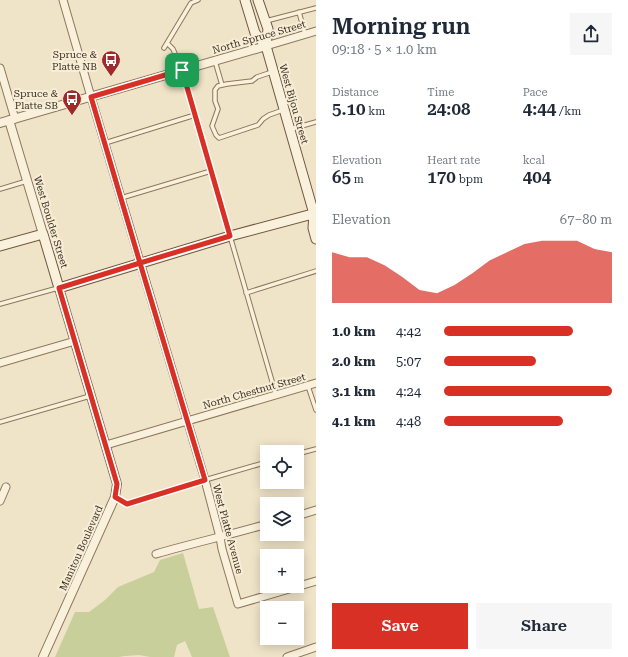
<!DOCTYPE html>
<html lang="en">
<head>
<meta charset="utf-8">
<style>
	:root { --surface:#fff; --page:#f6f6f7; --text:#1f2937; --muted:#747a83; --accent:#d93025 }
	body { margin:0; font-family:"Roboto Serif",serif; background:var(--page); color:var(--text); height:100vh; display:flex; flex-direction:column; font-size:15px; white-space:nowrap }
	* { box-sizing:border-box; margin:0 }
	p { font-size:13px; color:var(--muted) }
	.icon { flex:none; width:22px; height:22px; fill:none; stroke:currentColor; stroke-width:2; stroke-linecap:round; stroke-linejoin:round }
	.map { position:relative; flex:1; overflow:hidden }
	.sheet { display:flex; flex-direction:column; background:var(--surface); width:312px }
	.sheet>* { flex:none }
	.fabs { position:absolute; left:260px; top:445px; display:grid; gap:8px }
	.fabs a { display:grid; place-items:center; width:44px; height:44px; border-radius:0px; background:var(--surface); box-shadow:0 2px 10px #0003; font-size:20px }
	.pin { position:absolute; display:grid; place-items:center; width:34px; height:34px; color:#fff; margin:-17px; border-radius:8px; box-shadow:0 2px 6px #0006 }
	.round { display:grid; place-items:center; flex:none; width:42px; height:42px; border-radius:0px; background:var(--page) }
	.summary { display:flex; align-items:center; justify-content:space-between; height:68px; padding:0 16px }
	h1 { font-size:22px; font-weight:600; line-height:30px }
	.stats { display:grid; grid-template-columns:repeat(3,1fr); gap:6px; height:68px; padding:4px 16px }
	.stats div { display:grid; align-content:center }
	.stats b { font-size:17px; font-weight:600 }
	.stats small { font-size:11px; font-weight:400 }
	.stats p { font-size:11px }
	.chart { height:112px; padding:8px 16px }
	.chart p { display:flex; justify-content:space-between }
	.chart svg { width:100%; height:72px; margin-top:4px; fill:var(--accent); opacity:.7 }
	.primary-button { display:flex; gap:8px; margin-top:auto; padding:8px 16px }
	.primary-button a { flex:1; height:46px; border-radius:0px; background:var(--accent); color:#fff; font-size:16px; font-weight:600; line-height:46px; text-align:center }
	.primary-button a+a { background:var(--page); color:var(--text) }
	ul { padding:0 16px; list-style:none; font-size:13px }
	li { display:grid; grid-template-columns:64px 48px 1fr; align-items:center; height:30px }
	li i { height:10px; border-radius:5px; background:var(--accent) }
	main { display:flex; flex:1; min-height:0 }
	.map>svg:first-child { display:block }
	.green { fill:#c9cf9b }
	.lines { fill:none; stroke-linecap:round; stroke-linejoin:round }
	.service-casing { stroke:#8d765c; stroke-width:5.5 }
	.minor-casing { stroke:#8d765c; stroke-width:9 }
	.tertiary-casing { stroke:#8d765c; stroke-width:10 }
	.secondary-casing { stroke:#6f573f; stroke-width:11 }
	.service { stroke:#faf1dc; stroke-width:3.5 }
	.minor { stroke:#faf1dc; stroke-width:7 }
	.tertiary { stroke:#faf1dc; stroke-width:8 }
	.secondary { stroke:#faf1dc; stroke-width:9 }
	.route-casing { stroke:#fff; stroke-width:8 }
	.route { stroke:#d93025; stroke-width:5 }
	.labels { text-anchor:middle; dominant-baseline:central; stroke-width:4; stroke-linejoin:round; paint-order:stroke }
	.street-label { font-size:10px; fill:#3d2e20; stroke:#f7eed8 }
	.poi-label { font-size:10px; fill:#3d2e20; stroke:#f7eed8; text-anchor:end }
</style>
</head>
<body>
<main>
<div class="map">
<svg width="316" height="657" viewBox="0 0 316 657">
	<rect width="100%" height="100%" fill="#f0e4c8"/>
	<path class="green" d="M183,553L199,609L213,607L230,657H192L185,641L177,645L174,657H150L139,655L125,656L119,657H55L75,612H89L105,600L118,587L154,572L160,560Z"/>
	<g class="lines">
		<defs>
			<path id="service" d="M299,12L305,34
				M266,21L316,8
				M167,43L173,49L182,70L276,395
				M164,48L191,3L198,0
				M215,61L222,85
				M272,72L257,77L252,81L227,84L218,86L215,90V101L218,109L212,126L216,135L219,138L258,125L263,119L269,115L283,110
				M291,129L316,122
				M105,143L195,115
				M0,189L27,181
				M121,198L211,171
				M246,293L316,271
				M0,304L58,288
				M308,386L316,410
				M0,422L90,396
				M297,454L316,449
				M116,497L127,504L205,480L267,462"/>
			<path id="minor" d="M63,0L91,97L205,480L220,537L222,549L238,604L316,581
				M266,46L316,31
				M0,68L15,119
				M0,363L75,341
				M106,445L316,383
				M0,501L6,487
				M297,516L316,510
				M156,554C193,543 230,535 267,524
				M287,657L316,647"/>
			<path id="tertiary" d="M9,120L43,234
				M0,123L266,46
				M43,657L115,497L117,484L59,288"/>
			<path id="secondary" d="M245,0L255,33L266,46L314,214L313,228L316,239
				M258,0L268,29L266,46
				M0,246L43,234L59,288L230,236L316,213"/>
		</defs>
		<use href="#service" class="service-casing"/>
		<use href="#minor" class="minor-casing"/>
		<use href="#tertiary" class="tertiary-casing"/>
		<use href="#secondary" class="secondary-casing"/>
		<use href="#service" class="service"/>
		<use href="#minor" class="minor"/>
		<use href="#tertiary" class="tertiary"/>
		<use href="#secondary" class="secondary"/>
	</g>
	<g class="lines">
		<defs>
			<path id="route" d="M182,70L91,97L140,263L59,288L117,484L115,497L127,504L205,480L140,263L230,236L182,70"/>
		</defs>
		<use href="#route" class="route-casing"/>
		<use href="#route" class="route"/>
	</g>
	<defs>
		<symbol id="bus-pin" viewBox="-11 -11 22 30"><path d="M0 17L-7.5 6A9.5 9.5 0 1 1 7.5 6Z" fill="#9e2a2b" stroke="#f7eed8"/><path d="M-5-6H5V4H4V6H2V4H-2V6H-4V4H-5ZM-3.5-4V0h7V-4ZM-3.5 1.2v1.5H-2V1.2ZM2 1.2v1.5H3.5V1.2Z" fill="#fff"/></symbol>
	</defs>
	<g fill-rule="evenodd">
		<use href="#bus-pin" x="100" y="49" width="22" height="30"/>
		<use href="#bus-pin" x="61" y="88" width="22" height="30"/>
	</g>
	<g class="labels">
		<g class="street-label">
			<text transform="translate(259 37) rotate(-16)">North Spruce Street</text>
			<text transform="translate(294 104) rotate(74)">West Bijou Street</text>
			<text transform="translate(51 222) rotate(73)">West Boulder Street</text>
			<text transform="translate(254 391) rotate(-16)">North Chestnut Street</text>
			<text transform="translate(228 529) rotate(75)">West Platte Avenue</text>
			<text transform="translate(81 548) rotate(-66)">Manitou Boulevard</text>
		</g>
		<g class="poi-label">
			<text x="97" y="54">Spruce &amp;<tspan x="97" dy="12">Platte NB</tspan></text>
			<text x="58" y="93">Spruce &amp;<tspan x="58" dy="12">Platte SB</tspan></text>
		</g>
	</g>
</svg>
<div class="fabs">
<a><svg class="icon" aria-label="locate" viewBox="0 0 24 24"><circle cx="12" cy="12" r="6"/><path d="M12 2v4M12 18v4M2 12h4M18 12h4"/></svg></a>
<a><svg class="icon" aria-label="layers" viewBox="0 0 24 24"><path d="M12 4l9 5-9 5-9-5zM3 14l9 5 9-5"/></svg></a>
<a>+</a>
<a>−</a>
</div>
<div class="pin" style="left:182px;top:70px;background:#1e9e55"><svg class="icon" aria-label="arrive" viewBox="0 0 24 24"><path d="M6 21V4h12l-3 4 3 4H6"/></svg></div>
</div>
<section class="sheet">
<div class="summary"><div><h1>Morning run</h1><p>09:18 · 5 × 1.0 km</p></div><a class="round"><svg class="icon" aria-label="share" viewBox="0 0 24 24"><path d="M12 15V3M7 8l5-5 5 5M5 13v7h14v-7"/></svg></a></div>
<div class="stats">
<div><p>Distance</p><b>5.10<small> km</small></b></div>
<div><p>Time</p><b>24:08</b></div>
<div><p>Pace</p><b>4:44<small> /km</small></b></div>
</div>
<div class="stats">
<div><p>Elevation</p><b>65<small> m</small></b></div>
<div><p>Heart rate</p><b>170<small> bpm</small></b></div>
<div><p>kcal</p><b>404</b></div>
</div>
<div class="chart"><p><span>Elevation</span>67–80 m</p>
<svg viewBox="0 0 160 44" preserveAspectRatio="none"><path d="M0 44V13L10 16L20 16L30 21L40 28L50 36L60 38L70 33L80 26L90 18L100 13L110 8L120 6L130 6L140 6L150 11L160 13V44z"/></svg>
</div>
<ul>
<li><b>1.0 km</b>4:42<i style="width:77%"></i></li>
<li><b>2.0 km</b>5:07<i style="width:55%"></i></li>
<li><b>3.1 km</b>4:24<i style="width:100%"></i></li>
<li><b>4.1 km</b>4:48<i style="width:71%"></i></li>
</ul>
<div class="primary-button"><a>Save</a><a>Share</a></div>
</section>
</main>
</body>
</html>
